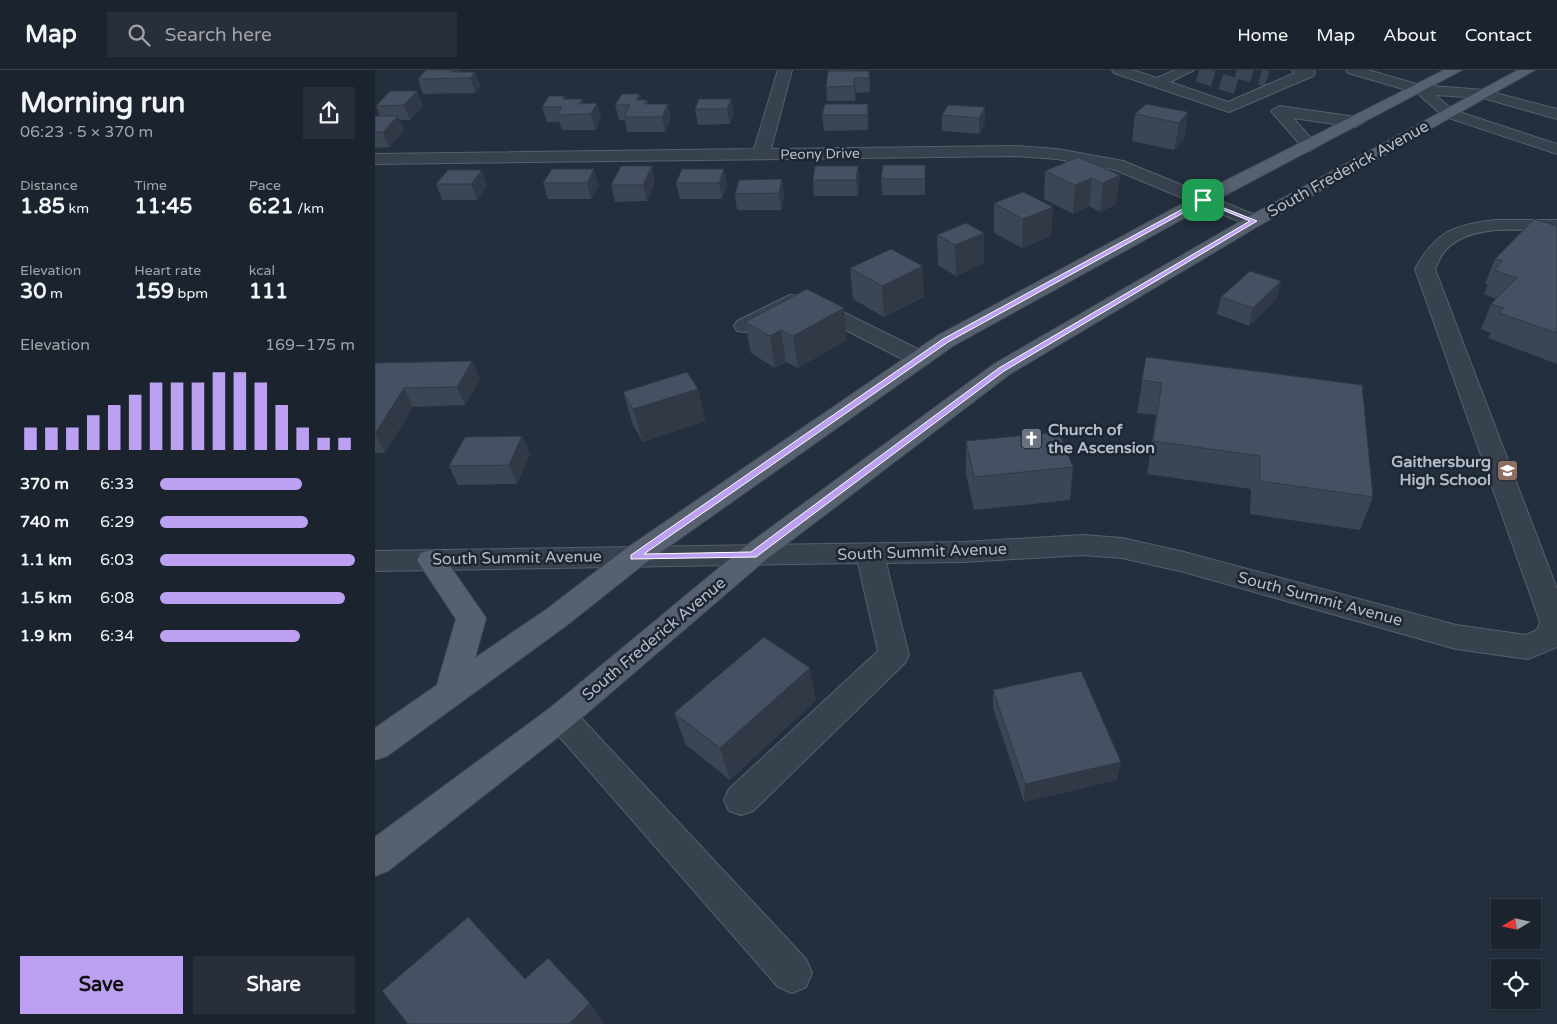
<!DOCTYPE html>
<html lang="en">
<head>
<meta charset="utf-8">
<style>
	:root { --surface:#1b232e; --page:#282f3a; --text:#f1f3f6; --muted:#a0a4aa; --line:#39404a; --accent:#bca0f2 }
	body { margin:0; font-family:"Varela Round",sans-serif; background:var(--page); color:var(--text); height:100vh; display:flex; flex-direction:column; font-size:19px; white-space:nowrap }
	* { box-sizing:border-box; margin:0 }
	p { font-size:16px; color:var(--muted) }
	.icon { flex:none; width:28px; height:28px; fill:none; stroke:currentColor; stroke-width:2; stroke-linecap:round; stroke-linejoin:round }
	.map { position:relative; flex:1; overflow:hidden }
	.sheet { display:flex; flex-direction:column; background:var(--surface); width:375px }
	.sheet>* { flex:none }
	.needle { width:32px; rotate:261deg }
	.fabs { position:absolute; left:1116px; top:829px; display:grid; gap:10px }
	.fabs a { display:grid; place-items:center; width:50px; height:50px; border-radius:0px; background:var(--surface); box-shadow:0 1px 4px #0004,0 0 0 1px var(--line); font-size:25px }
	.pin { position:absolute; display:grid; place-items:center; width:42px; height:42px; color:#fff; margin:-21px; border-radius:10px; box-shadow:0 2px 8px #0006 }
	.round { display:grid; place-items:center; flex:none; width:52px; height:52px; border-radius:0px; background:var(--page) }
	.head { display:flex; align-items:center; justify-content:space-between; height:85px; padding:0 20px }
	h1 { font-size:28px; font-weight:700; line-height:38px }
	.figures { display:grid; grid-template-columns:repeat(3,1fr); gap:8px; height:85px; padding:5px 20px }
	.figures div { display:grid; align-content:center }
	.figures b { font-size:21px; font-weight:700 }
	.figures small { font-size:14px; font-weight:400 }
	.figures p { font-size:14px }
	.chart { height:140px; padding:10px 20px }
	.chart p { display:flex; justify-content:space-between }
	.chart svg { width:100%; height:90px; margin-top:5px; stroke:var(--accent); stroke-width:6 }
	.action { display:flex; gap:10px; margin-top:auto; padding:10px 20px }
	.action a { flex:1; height:58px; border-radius:0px; background:var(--accent); color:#111; font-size:20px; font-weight:700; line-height:58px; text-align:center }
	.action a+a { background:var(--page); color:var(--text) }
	ul { padding:0 20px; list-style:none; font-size:16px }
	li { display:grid; grid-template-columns:80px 60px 1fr; align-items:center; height:38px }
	li i { height:12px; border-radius:6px; background:var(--accent) }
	header { display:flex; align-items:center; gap:30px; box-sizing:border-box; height:70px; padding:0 25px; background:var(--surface); border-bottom:1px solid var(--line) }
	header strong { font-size:24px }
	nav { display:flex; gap:28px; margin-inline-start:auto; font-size:18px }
	.search { width:350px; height:45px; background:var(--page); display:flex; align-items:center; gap:12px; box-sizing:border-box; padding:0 18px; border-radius:0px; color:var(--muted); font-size:19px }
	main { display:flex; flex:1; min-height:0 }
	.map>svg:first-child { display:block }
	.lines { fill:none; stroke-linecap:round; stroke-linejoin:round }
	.minor-tunnel { stroke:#3a4453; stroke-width:16; stroke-dasharray:16 8; stroke-linecap:butt }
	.minor-casing { stroke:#565f6c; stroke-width:2 }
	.major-casing { stroke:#414a57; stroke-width:2 }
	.minor { fill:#38414e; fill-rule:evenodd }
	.major { fill:#56606e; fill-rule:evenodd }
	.wall { fill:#3b4654 }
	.shaded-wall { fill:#303945 }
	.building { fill:#455162; stroke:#303945 }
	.route { fill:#bca0f2; stroke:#fff; fill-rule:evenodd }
	.labels { text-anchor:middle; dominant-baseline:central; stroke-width:5; stroke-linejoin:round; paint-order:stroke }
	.far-street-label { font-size:14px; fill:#b4bcc9; stroke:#1d2633 }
	.street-label { font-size:16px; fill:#b4bcc9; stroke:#1d2633 }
	.poi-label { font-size:16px; font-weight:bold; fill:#b4bcc9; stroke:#1d2633; text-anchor:start }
</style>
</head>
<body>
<header>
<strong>Map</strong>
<div class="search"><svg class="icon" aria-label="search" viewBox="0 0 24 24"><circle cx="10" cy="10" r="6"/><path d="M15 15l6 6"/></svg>Search here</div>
<nav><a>Home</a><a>Map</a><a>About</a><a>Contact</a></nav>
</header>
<main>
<section class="sheet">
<div class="head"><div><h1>Morning run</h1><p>06:23 · 5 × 370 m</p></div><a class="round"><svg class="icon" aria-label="share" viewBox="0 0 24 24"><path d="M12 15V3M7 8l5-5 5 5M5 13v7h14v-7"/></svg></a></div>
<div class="figures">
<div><p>Distance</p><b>1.85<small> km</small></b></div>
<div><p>Time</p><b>11:45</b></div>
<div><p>Pace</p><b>6:21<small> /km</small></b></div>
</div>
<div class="figures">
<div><p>Elevation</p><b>30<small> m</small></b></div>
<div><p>Heart rate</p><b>159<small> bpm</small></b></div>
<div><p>kcal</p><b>111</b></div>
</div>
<div class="chart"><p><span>Elevation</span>169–175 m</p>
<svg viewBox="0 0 160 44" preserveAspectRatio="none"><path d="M5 44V33M15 44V33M25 44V33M35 44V27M45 44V22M55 44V17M65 44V11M75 44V11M85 44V11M95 44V6M105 44V6M115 44V11M125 44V22M135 44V33M145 44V38M155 44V38"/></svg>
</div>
<ul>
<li><b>370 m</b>6:33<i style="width:73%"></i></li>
<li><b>740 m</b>6:29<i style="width:76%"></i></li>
<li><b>1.1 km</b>6:03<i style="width:100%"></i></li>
<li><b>1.5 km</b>6:08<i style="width:95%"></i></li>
<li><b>1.9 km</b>6:34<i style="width:72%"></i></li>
</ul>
<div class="action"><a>Save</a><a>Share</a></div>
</section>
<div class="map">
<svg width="1182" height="954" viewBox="0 0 1182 954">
	<rect width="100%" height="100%" fill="#242f3e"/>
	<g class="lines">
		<path class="minor-tunnel" d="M862,0L892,9
			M823,4L869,19"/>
		<defs>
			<path id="minor" d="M403,0H417L396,79L640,76L682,79L748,91L885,147L888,151L885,155H873L738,99L682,89L640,86L0,94V84L379,79Z
				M737,0H758L782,8L800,0H819L795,12L853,32L920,3L917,0H938L940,3L938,6L854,42L739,3Z
				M971,0H993L1045,15L1109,20L1182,39V49L1108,28L1060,25L1078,40L1182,74V84L1068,46L1042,23L973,3Z
				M904,36L981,47L989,52L981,57L918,48L943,76L935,81L929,79L896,41Z
				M1120,150H1182V162C1148,160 1094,152 1069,182C1065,187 1063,193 1060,199L1182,519V577L1153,589L1081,579L809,502L747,488L708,485L589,492L511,493L534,585L530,593L378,741L366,745L354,741L349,730L354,719L503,581L483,493L0,501V481L589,472L708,465L747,468L809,482L1081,555L1151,565L1162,560L1165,552L1040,199C1061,161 1079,155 1120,150Z
				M415,225L437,227L553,284L556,289L553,294L545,296L537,294L426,237H419L378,261L370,262L362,261L359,256L362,251Z
				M186,634L197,638L431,889L437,903L431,917L417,923L403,917L175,656L170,647L175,638Z"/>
			<path id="major" d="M1069,0H1087L858,121L578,276L269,494L192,555L12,686L0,690V658L62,615L81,549L42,490L46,483L56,480L66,483L111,548L100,588L172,539L249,480L562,266L846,113Z
				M1143,0H1160L885,155L635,304L388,492L197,656L13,801L0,806V767L175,638L368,478L619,294L873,147Z"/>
		</defs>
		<use href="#minor" class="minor-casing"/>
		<use href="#major" class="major-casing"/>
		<use href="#minor" class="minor"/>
		<use href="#major" class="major"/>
	</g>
	<path class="wall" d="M51,0H84V2H100L105,16L100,23L48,24L43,9Z
		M453,0L494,1L495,15V22L481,23L480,31H452L451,17Z
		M42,21L48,36L35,50H25L29,61L14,77L0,78V46H5L1,36Z
		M265,24L266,30H272L273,34L296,49L290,62H252L250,50H244L240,35Z
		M191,29H207L208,34L226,48L220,60H187L184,52H172L167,37Z
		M356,29L359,43L355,54L323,55L320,39Z
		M493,34L494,49L493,60L449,61L447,45Z
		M610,37V53L604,64L567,61V45Z
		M813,42L809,69L799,80L757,71L760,44Z
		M550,95V125H507L506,109Z
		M483,96L484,112L483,126H439L438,110Z
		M177,99L224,115L216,129H173L168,113Z
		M307,99L352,115L347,129H305L301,113Z
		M73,100L112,116L102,130H67L61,114Z
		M670,101L745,105L741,134L725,142L714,136L698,144L669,129Z
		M407,109L409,126L406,140H362L360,124Z
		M280,112L272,131L240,132L236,115Z
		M619,133L678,137L676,166L647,178L619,163Z
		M1182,156V294L1113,268L1116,263L1106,259L1116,234L1121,229L1109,224L1113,215L1110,214L1120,189Z
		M609,163V193L581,206L563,195L562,165Z
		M475,198L549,227L509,247L478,229Z
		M906,211L901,229L874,256L842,244L846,227Z
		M370,252L472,270L423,298L411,292L400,298L376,283Z
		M771,287L998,427L985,460L875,444L876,419L772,404L781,345L762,343Z
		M97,291L105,309L90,335L38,337L10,383H0V293Z
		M248,322L331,351L268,372L258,355Z
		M147,366L155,384L142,414L83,415L74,396Z
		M591,371L698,397L695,430L599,440L591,404Z
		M618,620L742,710L649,732L618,638Z
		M441,630L355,710L311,675L299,643Z"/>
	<path class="shaded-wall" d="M78,0H84L86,8L76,2Z
		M494,1L495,15V22L494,8Z
		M100,2L105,16L100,23L95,8Z
		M479,8L481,23L480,31L479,16Z
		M42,21L48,36L35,50L29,35Z
		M265,24L268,39L261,30Z
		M356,29L359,43L355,54L352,39Z
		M222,33L226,48L220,60L216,44Z
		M293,34L296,49L290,62L287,47Z
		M493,34L494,49L493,60L492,45Z
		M610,37V53L604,64V48Z
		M813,42L809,69L799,80L804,53Z
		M23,46L29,61L14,77L8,62Z
		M277,96L280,112L272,131L268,115Z
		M483,96L484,112L483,126L481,110Z
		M219,99L224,115L216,129L212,113Z
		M349,99L352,115L347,129L344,113Z
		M107,100L112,116L102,130L96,114Z
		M745,105L741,134L725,142L728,113Z
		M717,108L714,136L698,144L700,115Z
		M407,109L409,126L406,140L404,123Z
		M678,137L676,166L647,178L648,149Z
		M609,163V193L581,206L580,175Z
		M548,196L549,227L509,247L507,216Z
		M906,211L901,229L874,256L878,238Z
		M469,238L472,270L423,298L418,266Z
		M406,260L411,292L400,298L395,266Z
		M97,291L105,309L90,335L82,317Z
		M29,318L38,337L10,383L0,364Z
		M323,319L331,351L268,372L258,339Z
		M147,366L155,384L142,414L134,395Z
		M435,598L441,630L355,710L345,678Z
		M746,692L742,710L649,732L650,714Z
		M215,933L230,954H194Z"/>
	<path class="building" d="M51,0H78L76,2H100L95,8L43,9Z
		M453,1H494V8H479V16L451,17Z
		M15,21H42L29,35L1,36Z
		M247,24H265L261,30H272L269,34H293L287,47H249L255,35H240Z
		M174,26H190L188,29H207L204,34L222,33L216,44L182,45L187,37H167Z
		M324,29H356L352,39H320Z
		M450,34H493L492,45H447Z
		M771,34L813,42L804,53L760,44Z
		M573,35L610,37L604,48L567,45Z
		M0,46H23L8,62H0Z
		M703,87L745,105L728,113L717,108L700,115L670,101Z
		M508,95H550V109H506Z
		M246,96H277L268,115H236Z
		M440,96H483L481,110H438Z
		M177,99H219L212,113H168Z
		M307,99H349L344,113H301Z
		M73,100H107L96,114H61Z
		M407,109L404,123L360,124L364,110Z
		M648,122L678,137L648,149L619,133Z
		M1159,149L1182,156V263L1124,243L1129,238L1116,234L1142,208L1119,200L1128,191L1120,189Z
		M591,153L609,163L580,175L562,165Z
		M516,179L548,196L507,216L475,198Z
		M875,201L906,211L878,238L846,227Z
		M432,219L469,238L418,266L406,260L395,266L370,252Z
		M771,287L987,315L998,427L885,411V386L778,371L787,313L767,310Z
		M97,291L82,317L29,318L0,364V293Z
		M312,302L323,319L258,339L248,322Z
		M684,362L698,397L599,407L591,371Z
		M147,366L134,395L74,396L90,367Z
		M389,567L435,598L345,678L299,643Z
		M706,601L746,692L650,714L618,620Z
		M93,847L150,909L173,888L215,933L194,954H33L7,921Z"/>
	<path class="route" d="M826,129L882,151L629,301L381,487L256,489V485L568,269ZM828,132L875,151L624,298L376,482L269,484L573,272Z"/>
	<defs>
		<symbol id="church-square" viewBox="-11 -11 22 22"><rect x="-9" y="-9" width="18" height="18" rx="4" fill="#6b7280" stroke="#1d2633"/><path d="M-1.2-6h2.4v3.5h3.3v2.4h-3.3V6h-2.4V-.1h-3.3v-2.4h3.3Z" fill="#fff"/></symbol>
		<symbol id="school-square" viewBox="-11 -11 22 22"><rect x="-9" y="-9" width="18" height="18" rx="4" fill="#8d6e63" stroke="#1d2633"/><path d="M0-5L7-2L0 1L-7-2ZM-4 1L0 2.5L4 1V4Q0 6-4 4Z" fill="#fff"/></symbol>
	</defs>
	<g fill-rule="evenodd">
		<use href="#church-square" x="644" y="356" width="25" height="25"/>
		<use href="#school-square" x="1120" y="388" width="25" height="25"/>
	</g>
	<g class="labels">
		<g class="far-street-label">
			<text transform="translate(445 84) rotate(-1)">Peony Drive</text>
		</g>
		<g class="street-label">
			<text transform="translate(973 99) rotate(-29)">South Frederick Avenue</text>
			<text transform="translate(547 482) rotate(-2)">South Summit Avenue</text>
			<text transform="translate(142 488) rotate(-1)">South Summit Avenue</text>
			<text transform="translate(945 529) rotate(15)">South Summit Avenue</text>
			<text transform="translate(279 569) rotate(-40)">South Frederick Avenue</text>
		</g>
		<g class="poi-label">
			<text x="673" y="360">Church of<tspan x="673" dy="18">the Ascension</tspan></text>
			<text x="1116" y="392" text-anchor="end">Gaithersburg<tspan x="1116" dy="18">High School</tspan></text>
		</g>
	</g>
</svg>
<div class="fabs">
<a><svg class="needle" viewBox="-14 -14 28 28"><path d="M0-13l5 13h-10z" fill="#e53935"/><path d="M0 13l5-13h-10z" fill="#a0a4aa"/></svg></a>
<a><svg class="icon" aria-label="locate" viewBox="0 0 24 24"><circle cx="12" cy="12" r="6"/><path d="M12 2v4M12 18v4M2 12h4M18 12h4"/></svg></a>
</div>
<div class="pin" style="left:828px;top:130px;background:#1e9e55"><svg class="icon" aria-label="arrive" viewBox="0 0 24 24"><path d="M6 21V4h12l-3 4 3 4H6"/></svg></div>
</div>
</main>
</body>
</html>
